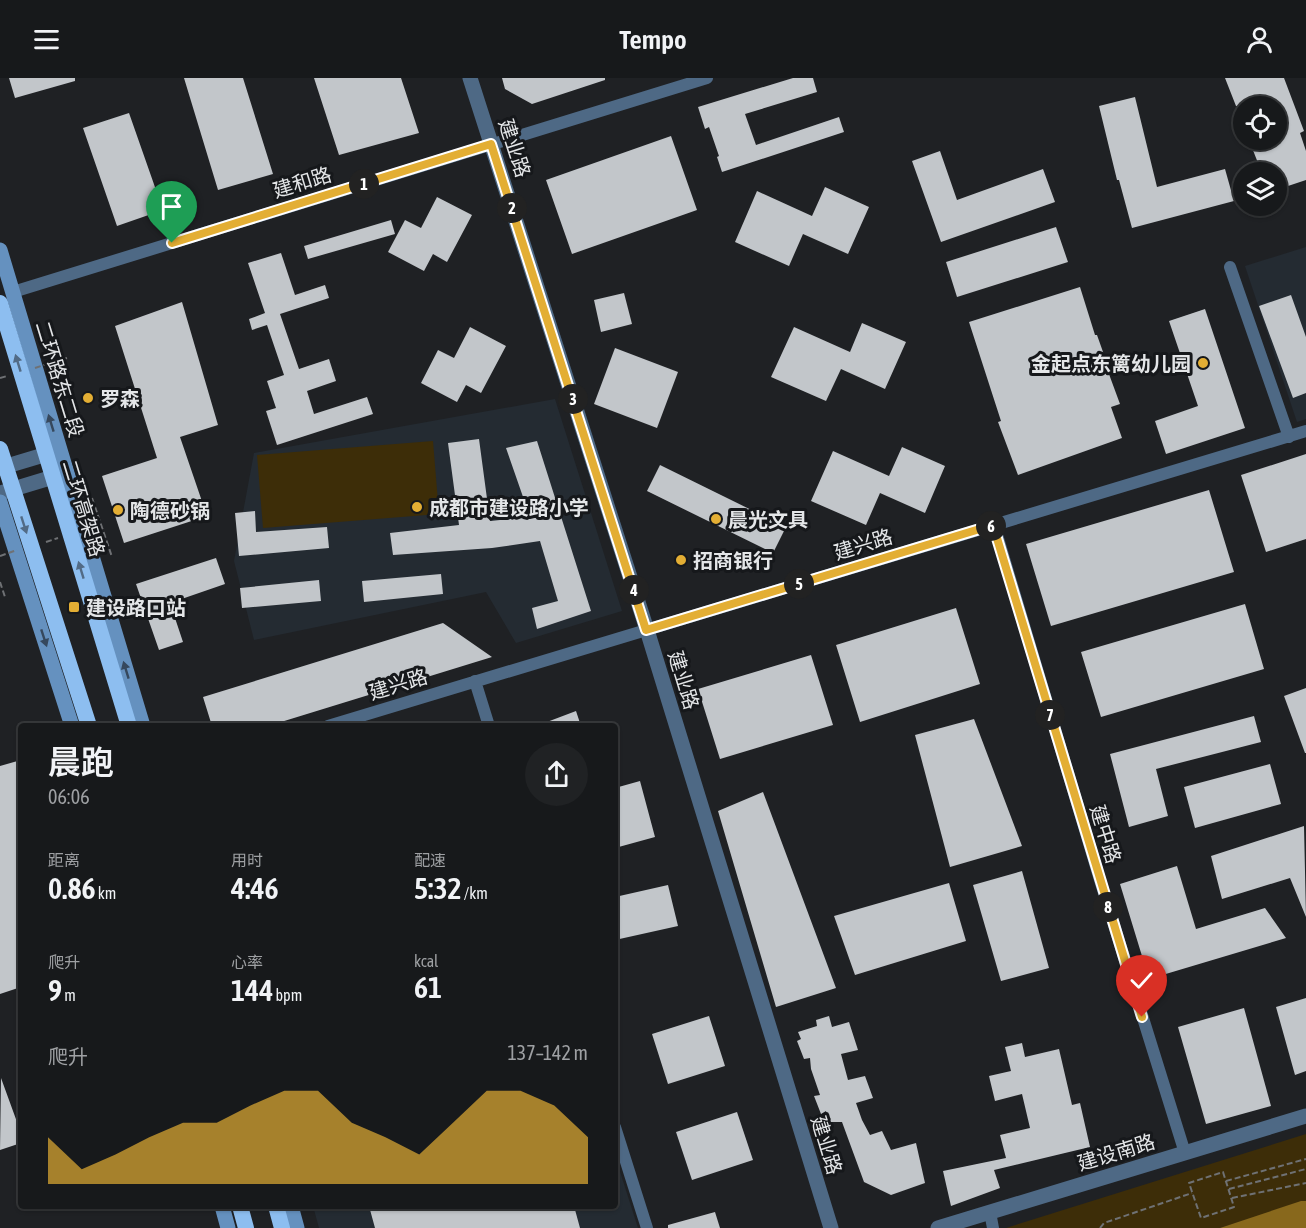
<!DOCTYPE html>
<html lang="zh">
<head>
<meta charset="utf-8">
<style>
	:root { --surface:#17191b; --page:#202224; --text:#f1f3f6; --muted:#9ea0a3; --line:#36383a; --accent:#e3ae34 }
	body { margin:0; font-family:"Asap Condensed","Noto Sans SC",sans-serif; background:var(--page); color:var(--text); height:100vh; display:flex; flex-direction:column; font-size:22px; white-space:nowrap }
	* { box-sizing:border-box; margin:0 }
	p { font-size:20px; color:var(--muted) }
	.icon { flex:none; width:33px; height:33px; fill:none; stroke:currentColor; stroke-width:2; stroke-linecap:round; stroke-linejoin:round }
	.map { position:relative; flex:1; overflow:hidden }
	.panel { position:absolute; left:18px; top:645px; width:600px; height:486px; display:flex; flex-direction:column; background:var(--surface); border-radius:6px; box-shadow:0 2px 4px #0004,0 0 0 2px var(--line) }
	.panel>* { flex:none }
	.tools { position:absolute; left:1233px; top:18px; display:grid; gap:12px }
	.tools a { display:grid; place-items:center; width:54px; height:54px; border-radius:50%; background:var(--surface); box-shadow:0 2px 4px #0004,0 0 0 2px var(--line); font-size:30px }
	.pin { position:absolute; display:grid; place-items:center; width:51px; height:51px; color:#fff; margin:-62px -26px; border-radius:50% 50% 50% 0; rotate:-45deg; box-shadow:0 0 6px #0007 }
	.pin .icon { rotate:45deg }
	.km { position:absolute; width:30px; height:30px; margin:-15px; border-radius:50%; background:#222; color:#fff; font-size:16px; line-height:30px; text-align:center }
	.round { display:grid; place-items:center; flex:none; width:63px; height:63px; border-radius:32px; background:var(--page) }
	.head { display:flex; align-items:center; justify-content:space-between; height:102px; padding:0 30px }
	h1 { font-size:33px; font-weight:600; line-height:45px }
	.metrics { display:grid; grid-template-columns:repeat(3,1fr); gap:9px; height:102px; padding:6px 30px }
	.metrics div { display:grid; align-content:center }
	.metrics b { font-size:30px; font-weight:600 }
	.metrics small { font-size:16px; font-weight:400 }
	.metrics p { font-size:16px }
	.chart { height:168px; padding:12px 30px }
	.chart p { display:flex; justify-content:space-between }
	.chart svg { width:100%; height:108px; margin-top:6px; fill:var(--accent); opacity:.7 }
	header { display:flex; justify-content:space-between; align-items:center; height:78px; padding:0 30px; background:var(--surface); font-size:27px; font-weight:600 }
	.map>svg:first-child { display:block }
	.built { fill:#242b32 }
	.green { fill:#3d2d08 }
	.water { fill:#88681c }
	.building { fill:#c2c6ca }
	.lines { fill:none; stroke-linecap:round; stroke-linejoin:round }
	.path { stroke:#6f7174; stroke-width:2; stroke-dasharray:6 3; stroke-linecap:butt }
	.minor { stroke:#4e6985; stroke-width:12 }
	.tertiary { stroke:#4e6985; stroke-width:15 }
	.secondary { stroke:#6591bf; stroke-width:15 }
	.trunk { stroke:#8dbef0; stroke-width:16 }
	.path-bridge { stroke:#6f7174; stroke-width:2; stroke-dasharray:6 3; stroke-linecap:butt }
	.trunk-bridge { stroke:#8dbef0; stroke-width:16 }
	.oneway { fill:#526b86 }
	.oneway2 { fill:#36485d }
	.route-casing { stroke:#fff; stroke-width:12 }
	.route { stroke:#e3ae34; stroke-width:8 }
	.poi-dot { fill:#e3ae34; stroke:#16181b; stroke-width:2 }
	.labels { text-anchor:middle; dominant-baseline:central; stroke-width:6; stroke-linejoin:round; paint-order:stroke }
	.street-label { font-size:20px; fill:#e4e6e8; stroke:#16181b }
	.poi-label { font-size:20px; font-weight:bold; fill:#e4e6e8; stroke:#16181b; text-anchor:start }
</style>
</head>
<body>
<header><svg class="icon" aria-label="menu" viewBox="0 0 24 24"><path d="M4 6h16M4 12h16M4 18h16"/></svg>Tempo<svg class="icon" aria-label="person" viewBox="0 0 24 24"><circle cx="12" cy="8" r="4"/><path d="M4 21q1-7 8-7t8 7"/></svg></header>
<div class="map">
<svg width="1306" height="1150" viewBox="0 0 1306 1150">
	<rect width="100%" height="100%" fill="#1f2124"/>
	<path class="built" d="M1306,169V341L1297,344L1245,188Z
		M555,321L622,533L516,565L486,514L254,562L234,483L254,375Z
		M615,1078L638,1150H319L313,1128H615Z"/>
	<path class="green" d="M433,363L439,436L263,450L257,377Z
		M1306,1056V1123L1220,1150H1006Z"/>
	<path class="water" d="M1301,1123H1306V1150H1220Z"/>
	<path class="building" d="M9,0H75V3L15,20Z
		M184,0H243L273,96L218,112Z
		M314,0H401L419,55L339,77Z
		M502,0H605V2L532,26L505,11Z
		M793,0H813L817,14L745,36L756,67L839,39L844,54L722,94L717,79L719,78L709,49L705,51L698,29Z
		M1225,0H1284L1304,53L1300,55L1306,73V102L1276,112V94H1257L1254,86L1258,85L1249,62H1276V28H1236Z
		M1135,19L1157,109L1225,91L1234,123L1132,150L1119,102H1117L1099,28Z
		M129,35L163,132L117,148L83,50Z
		M671,58L697,132L572,176L546,102Z
		M940,73L957,122L1043,91L1055,124L941,164L912,83Z
		M825,109L869,129L848,176L803,156L789,188L735,164L757,113L812,138Z
		M437,119L472,137L447,184L433,176L424,193L388,174L405,142L421,150Z
		M391,142L395,156L308,181L304,168Z
		M1056,149L1068,184L957,219L946,184Z
		M281,175L295,217L325,207L329,220L280,236L299,291L329,281L336,303L307,313L314,336L367,319L373,336L277,367L266,333L276,330L267,303L284,297L267,247L252,252L249,241L265,235L248,185Z
		M1080,209L1095,257H1097L1108,288H1106L1120,326L1111,329L1122,360L1018,397L998,344L1001,343L969,244Z
		M624,215L632,246L601,254L594,222Z
		M1291,217L1306,259V315L1293,320L1259,228Z
		M182,224L218,347L180,359L207,438L124,465L102,398L157,380L115,248Z
		M1205,231L1245,350L1166,376L1155,343L1198,328L1169,243Z
		M862,245L906,264L885,311L841,291L826,323L771,299L794,249L850,274Z
		M470,249L506,268L481,315L466,307L457,324L421,305L438,272L454,280Z
		M615,270L678,294L657,350L594,326Z
		M479,361L490,443L530,439L506,370L537,363L591,533L537,551L532,530L558,523L540,463L492,470L393,477L390,455L459,447L448,365Z
		M902,369L945,388L925,435L880,415L866,447L811,423L833,373L889,398Z
		M1306,376V461L1266,474L1241,397Z
		M660,387L786,449L773,475L647,413Z
		M1209,412L1234,494L1051,548L1026,466Z
		M255,433L256,454L327,449L329,470L239,478L235,435Z
		M216,480L225,506L170,525L183,564L159,572L136,506Z
		M441,496L443,516L364,524L362,503Z
		M319,502L321,523L242,530L240,510Z
		M1245,526L1264,591L1101,639L1081,574Z
		M956,530L980,606L860,644L836,567Z
		M443,545L492,579L268,648H212L203,619Z
		M811,577L833,647L720,681L698,611Z
		M1306,610V675H1305L1284,618Z
		M576,633L581,648H539V647Z
		M1254,638L1261,664L1156,691L1168,738L1129,749L1110,676Z
		M974,641L1022,768L950,789L915,657Z
		M21,682V909L0,916V688Z
		M1270,686L1281,726L1195,750L1184,709Z
		M640,703L655,759L615,770V710Z
		M763,714L836,910L776,929L718,733Z
		M1304,748L1306,839L1290,800L1222,821L1211,778Z
		M1177,788L1196,851L1265,830L1286,860L1149,901L1120,806Z
		M1022,793L1049,890L1001,903L973,807Z
		M949,805L966,863L855,897L834,838Z
		M668,807L678,848L615,862V819Z
		M1306,920V993L1295,997L1276,929Z
		M1244,930L1271,1028L1206,1046L1178,949Z
		M709,938L725,988L668,1006L652,956Z
		M829,938L832,949L849,944L858,972L841,976L848,1002L865,998L873,1020L856,1025L862,1042L870,1057L882,1053L891,1072L916,1065L925,1105L891,1117L864,1104L842,1044H829L826,1033L821,1036L814,1018L820,1017L811,991L810,980L804,981L797,963L801,961L798,954L817,948L816,942Z
		M1022,965L1025,979L1059,971L1072,1027L1080,1025L1090,1069L994,1092L1000,1110L951,1128L943,1093L1006,1080L1000,1057L1030,1050L1022,1016L995,1023L989,998L1011,993L1005,969Z
		M1,1000L21,1055V1065L0,1072Z
		M737,1034L753,1082L692,1102L676,1054Z
		M369,1128H574L580,1150H375Z
		M715,1134L720,1150H668V1147Z"/>
	<g class="lines">
		<path class="path" d="M53,284L67,280
			M92,420L112,479
			M0,504L5,519
			M1223,1094L1234,1129L1201,1140L1189,1105Z
			M1226,1103L1306,1081
			M1229,1111L1306,1091
			M1232,1120L1306,1105
			M1100,1150L1104,1145L1192,1115"/>
		<path class="minor" d="M1230,189L1289,359
			M13,214L707,0
			M994,447L1100,802L1185,1075
			M475,603L489,648
			M328,648L1306,353
			M615,1049L647,1150
			M990,1134L993,1150"/>
		<path class="tertiary" d="M470,0L647,552L831,1150
			M0,390L57,373
			M0,415L63,396
			M938,1150L1306,1038"/>
		<path class="secondary" d="M0,172L143,648
			M0,424L72,648
			M222,1128L228,1150
			M291,1128L297,1150"/>
		<path class="trunk" d="M240,1128L246,1150
			M276,1128L282,1150"/>
		<path class="path-bridge" d="M35,290L53,284
			M0,300L7,298
			M83,452L101,447
			M46,464L58,460
			M0,478L17,472"/>
		<path class="trunk-bridge" d="M0,225L129,648
			M0,371L89,648"/>
	</g>
	<defs><path id="oneway-solid" d="M-6-.8H1V-3.2L6.5 0L1 3.2V.8H-6Z" transform="scale(1.5)"/></defs>
	<g class="oneway">
		<use href="#oneway-solid" transform="translate(18 285) rotate(-107)"/>
		<use href="#oneway-solid" transform="translate(24 447) rotate(72)"/>
		<use href="#oneway-solid" transform="translate(81 492) rotate(-107)"/>
	</g>
	<g class="oneway2">
		<use href="#oneway-solid" transform="translate(51 345) rotate(-107)"/>
		<use href="#oneway-solid" transform="translate(44 560) rotate(72)"/>
		<use href="#oneway-solid" transform="translate(126 592) rotate(-107)"/>
	</g>
	<g class="lines">
		<defs>
			<path id="route" d="M172,165L491,66L646,552L993,447L1142,939"/>
		</defs>
		<use href="#route" class="route-casing"/>
		<use href="#route" class="route"/>
	</g>
	<g class="poi-dot">
		<circle cx="1203" cy="285" r="6"/>
		<circle cx="88" cy="320" r="6"/>
		<circle cx="417" cy="429" r="6"/>
		<circle cx="118" cy="432" r="6"/>
		<circle cx="716" cy="441" r="6"/>
		<circle cx="681" cy="482" r="6"/>
		<rect x="68" y="523" width="12" height="12" rx="3"/>
	</g>
	<g class="labels">
		<g class="street-label">
			<text transform="translate(515 70) rotate(72)">建业路</text>
			<text transform="translate(302 104) rotate(-17)">建和路</text>
			<text transform="translate(60 301) rotate(73)">二环路东二段</text>
			<text transform="translate(84 430) rotate(73)">二环高架路</text>
			<text transform="translate(863 466) rotate(-17)">建兴路</text>
			<text transform="translate(684 602) rotate(73)">建业路</text>
			<text transform="translate(398 606) rotate(-17)">建兴路</text>
			<text transform="translate(1106 756) rotate(73)">建中路</text>
			<text transform="translate(827 1067) rotate(73)">建业路</text>
			<text transform="translate(1116 1074) rotate(-17)">建设南路</text>
		</g>
		<g class="poi-label">
			<text x="1191" y="285" text-anchor="end">金起点东篱幼儿园</text>
			<text x="100" y="320">罗森</text>
			<text x="429" y="429">成都市建设路小学</text>
			<text x="130" y="432">陶德砂锅</text>
			<text x="728" y="441">晨光文具</text>
			<text x="693" y="482">招商银行</text>
			<text x="86" y="529">建设路口站</text>
		</g>
	</g>
</svg>
<div class="tools">
<a><svg class="icon" aria-label="locate" viewBox="0 0 24 24"><circle cx="12" cy="12" r="6"/><path d="M12 2v4M12 18v4M2 12h4M18 12h4"/></svg></a>
<a><svg class="icon" aria-label="layers" viewBox="0 0 24 24"><path d="M12 4l9 5-9 5-9-5zM3 14l9 5 9-5"/></svg></a>
</div>
<div class="pin" style="left:172px;top:165px;background:#1e9e55"><svg class="icon" aria-label="arrive" viewBox="0 0 24 24"><path d="M6 21V4h12l-3 4 3 4H6"/></svg></div>
<div class="pin" style="left:1142px;top:939px;background:#d93025"><svg class="icon" aria-label="check" viewBox="0 0 24 24"><path d="M5 12l5 5 9-10"/></svg></div>
<b class="km" style="left:364px;top:106px">1</b>
<b class="km" style="left:512px;top:130px">2</b>
<b class="km" style="left:573px;top:321px">3</b>
<b class="km" style="left:634px;top:512px">4</b>
<b class="km" style="left:799px;top:506px">5</b>
<b class="km" style="left:991px;top:448px">6</b>
<b class="km" style="left:1050px;top:637px">7</b>
<b class="km" style="left:1108px;top:829px">8</b>
<section class="panel">
<div class="head"><div><h1>晨跑</h1><p>06:06</p></div><a class="round"><svg class="icon" aria-label="share" viewBox="0 0 24 24"><path d="M12 15V3M7 8l5-5 5 5M5 13v7h14v-7"/></svg></a></div>
<div class="metrics">
<div><p>距离</p><b>0.86<small> km</small></b></div>
<div><p>用时</p><b>4:46</b></div>
<div><p>配速</p><b>5:32<small> /km</small></b></div>
</div>
<div class="metrics">
<div><p>爬升</p><b>9<small> m</small></b></div>
<div><p>心率</p><b>144<small> bpm</small></b></div>
<div><p>kcal</p><b>61</b></div>
</div>
<div class="chart"><p><span>爬升</span>137–142 m</p>
<svg viewBox="0 0 160 44" preserveAspectRatio="none"><path d="M0 44V25L10 38L20 32L30 25L40 19L50 19L60 12L70 6L80 6L90 19L100 25L110 32L120 19L130 6L140 6L150 12L160 25V44z"/></svg>
</div>
</section>
</div>
</body>
</html>
